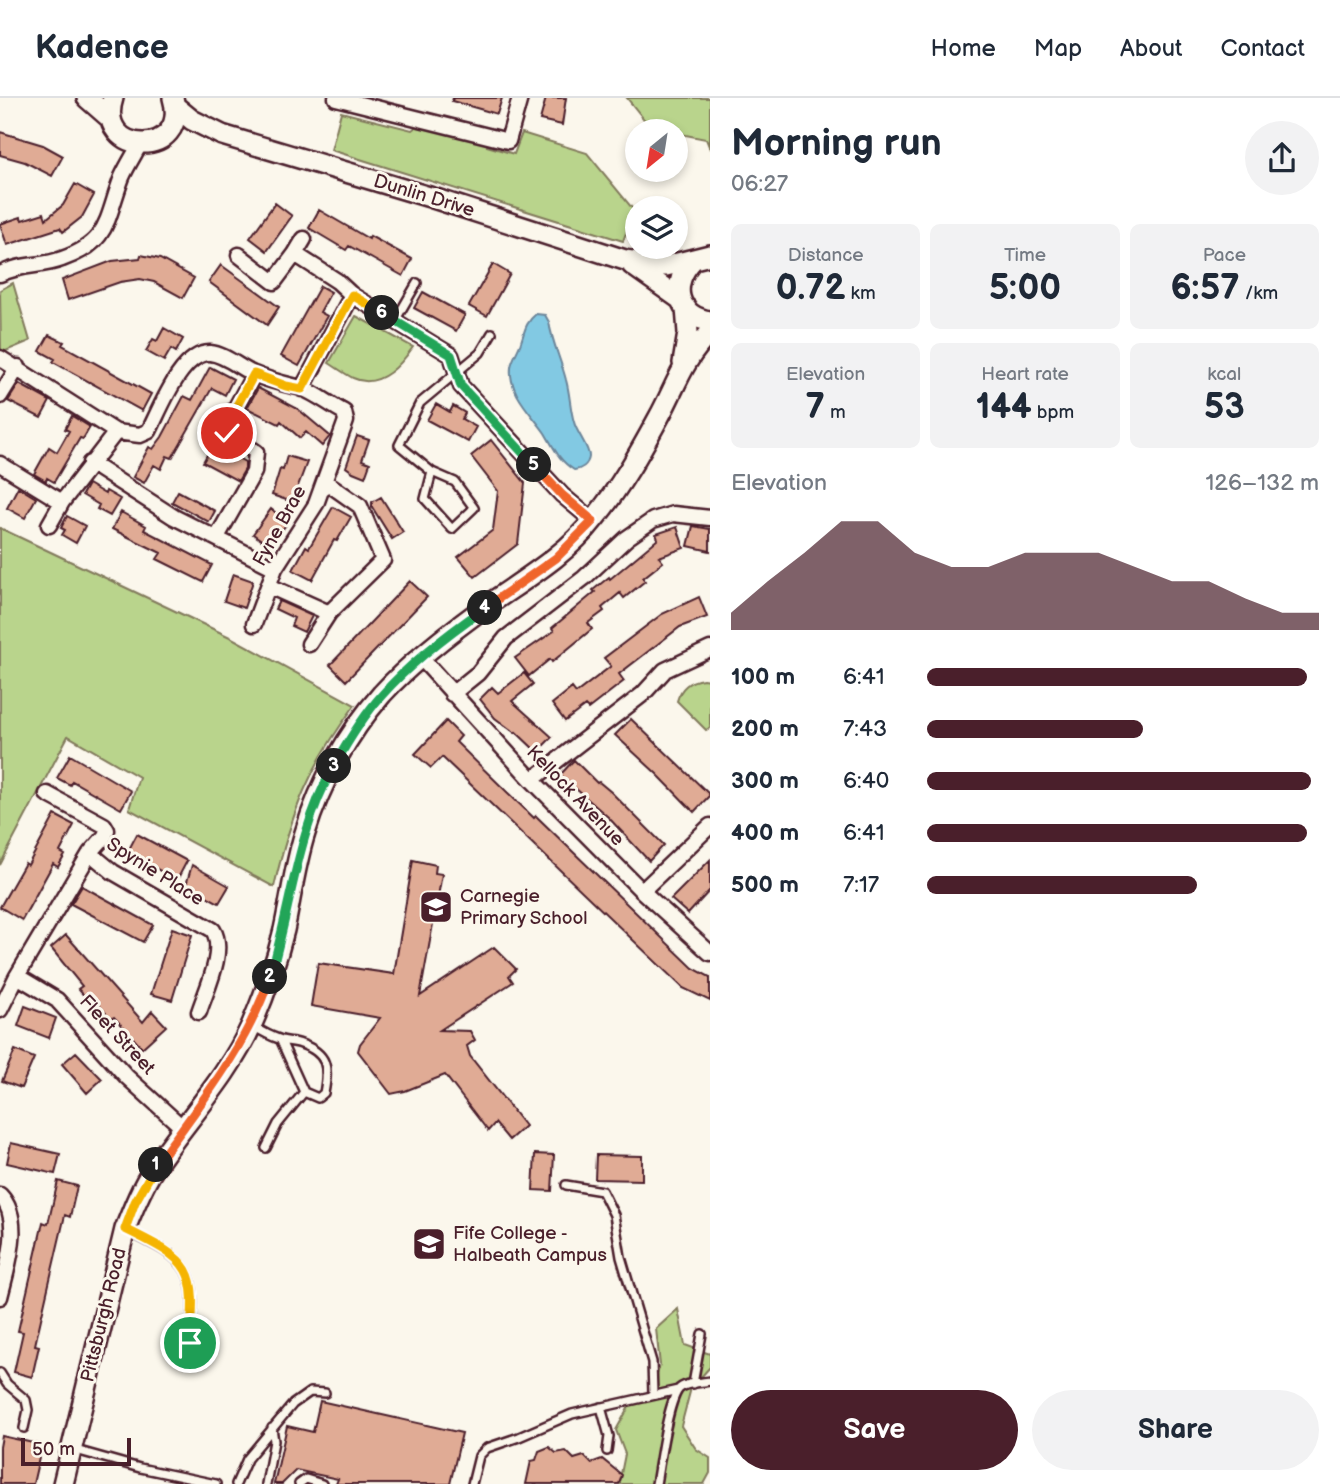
<!DOCTYPE html>
<html lang="en">
<head>
<meta charset="utf-8">
<style>
	:root { --surface:#fff; --page:#f2f2f3; --text:#1f2937; --muted:#747a83; --line:#e0e1e3; --accent:#4a1f2b }
	body { margin:0; font-family:"Balsamiq Sans",sans-serif; background:var(--page); color:var(--text); height:100vh; display:flex; flex-direction:column; font-size:26px; white-space:nowrap }
	* { box-sizing:border-box; margin:0 }
	p { font-size:23px; color:var(--muted) }
	.icon { flex:none; width:38px; height:38px; fill:none; stroke:currentColor; stroke-width:2; stroke-linecap:round; stroke-linejoin:round }
	.map { position:relative; flex:1; overflow:hidden }
	.drawer { display:flex; flex-direction:column; background:var(--surface); width:630px }
	.drawer>* { flex:none }
	.needle { width:46px; rotate:210deg }
	.buttons { position:absolute; left:625px; top:21px; display:grid; gap:14px }
	.buttons a { display:grid; place-items:center; width:63px; height:63px; border-radius:50%; background:var(--surface); box-shadow:0 4px 10px #0003; font-size:35px }
	.scale { position:absolute; left:21px; bottom:18px; width:110px; box-sizing:border-box; padding-left:7px; border:4px solid #4a1f2b; border-top:0; font-size:19px; line-height:24px; white-space:nowrap; color:#4a1f2b; -webkit-text-stroke:5px #fbf7ec; paint-order:stroke }
	.pin { position:absolute; display:grid; place-items:center; width:60px; height:60px; color:#fff; margin:-30px; border:4px solid #fff; border-radius:50%; box-shadow:0 2px 7px #0007 }
	.km { position:absolute; width:35px; height:35px; margin:-18px; border-radius:50%; background:#222; color:#fff; font-size:19px; line-height:35px; text-align:center }
	.round { display:grid; place-items:center; flex:none; width:74px; height:74px; border-radius:37px; background:var(--page) }
	.head { display:flex; align-items:center; justify-content:space-between; height:119px; padding:0 21px }
	h1 { font-size:38px; font-weight:700; line-height:52px }
	.stats { display:grid; grid-template-columns:repeat(3,1fr); gap:10px; height:119px; padding:7px 21px }
	.stats div { display:grid; align-content:center; border-radius:10px; background:var(--page); text-align:center }
	.stats b { font-size:35px; font-weight:700 }
	.stats small { font-size:19px; font-weight:400 }
	.stats p { font-size:19px }
	.chart { height:196px; padding:14px 21px }
	.chart p { display:flex; justify-content:space-between }
	.chart svg { width:100%; height:126px; margin-top:7px; fill:var(--accent); opacity:.7 }
	.cta { display:flex; gap:14px; margin-top:auto; padding:14px 21px }
	.cta a { flex:1; height:80px; border-radius:42px; background:var(--accent); color:#fff; font-size:28px; font-weight:700; line-height:80px; text-align:center }
	.cta a+a { background:var(--page); color:var(--text) }
	ul { padding:0 21px; list-style:none; font-size:23px }
	li { display:grid; grid-template-columns:112px 84px 1fr; align-items:center; height:52px }
	li i { height:18px; border-radius:9px; background:var(--accent) }
	header { display:flex; align-items:center; gap:42px; box-sizing:border-box; height:98px; padding:0 35px; background:var(--surface); border-bottom:2px solid var(--line) }
	header strong { font-size:33px }
	nav { display:flex; gap:38px; margin-inline-start:auto; font-size:24px }
	main { display:flex; flex:1; min-height:0 }
	.map>svg:first-child { display:block }
	.green { fill:#b9d48c; stroke:#827a5c; stroke-width:2 }
	.water { fill:#82c9e3; stroke:#6c8599; stroke-width:2 }
	.building { fill:#e0ab95; stroke:#4a1f2b; stroke-width:2 }
	.lines { fill:none; stroke-linecap:round; stroke-linejoin:round }
	.lane-casing { stroke:#4a1f2b; stroke-width:12 }
	.street-casing { stroke:#4a1f2b; stroke-width:19 }
	.secondary-casing { stroke:#4a1f2b; stroke-width:24 }
	.lane { stroke:#fbf7ec; stroke-width:7 }
	.street { stroke:#fbf7ec; stroke-width:14 }
	.secondary { stroke:#fbf7ec; stroke-width:19 }
	.split-1-casing { stroke:#fff; stroke-width:14 }
	.split-2-casing { stroke:#fff; stroke-width:14 }
	.split-3-casing { stroke:#fff; stroke-width:14 }
	.split-4-casing { stroke:#fff; stroke-width:14 }
	.split-5-casing { stroke:#fff; stroke-width:14 }
	.split-6-casing { stroke:#fff; stroke-width:14 }
	.split-7-casing { stroke:#fff; stroke-width:14 }
	.split-1 { stroke:#f5b400; stroke-width:9 }
	.split-2 { stroke:#f0652b; stroke-width:9 }
	.split-3 { stroke:#22a559; stroke-width:9 }
	.split-4 { stroke:#22a559; stroke-width:9 }
	.split-5 { stroke:#f0652b; stroke-width:9 }
	.split-6 { stroke:#22a559; stroke-width:9 }
	.split-7 { stroke:#f5b400; stroke-width:9 }
	.labels { text-anchor:middle; dominant-baseline:central; stroke-width:6; stroke-linejoin:round; paint-order:stroke }
	.street-label { font-size:19px; fill:#4a1f2b; stroke:#fbf7ec }
	.poi-label { font-size:19px; fill:#4a1f2b; stroke:#fbf7ec; text-anchor:start }
</style>
</head>
<body>
<header>
<strong>Kadence</strong>
<nav><a>Home</a><a>Map</a><a>About</a><a>Contact</a></nav>
</header>
<main>
<div class="map">
<svg width="710" height="1386" viewBox="0 0 710 1386">
	<rect width="100%" height="100%" fill="#fbf7ec"/>
	<filter id="ink" filterUnits="userSpaceOnUse"><feTurbulence type="fractalNoise" baseFrequency=".0143" numOctaves="2"/><feDisplacementMap in="SourceGraphic" scale="14" xChannelSelector="R" yChannelSelector="G"/><feConvolveMatrix kernelMatrix="1 2 1 2 8 2 1 2 1" color-interpolation-filters="sRGB"/></filter>
	<g filter="url(#ink)">
		<path class="green" d="M627,0H710V51L706,41L651,30Z
			M341,14L412,32L417,28L488,44L487,48L514,56L522,35L587,55L637,116V129L628,130L623,143L331,52Z
			M13,185L30,243L1,255L0,192Z
			M356,218L413,249C400,268 379,292 353,280C345,276 337,270 329,265Z
			M0,430L232,540L355,607C309,669 291,715 274,789L129,711L139,679L68,638L0,767Z
			M703,581L710,582V630L706,632L677,603C681,589 689,583 703,581Z
			M678,1211L685,1247L710,1256V1269L691,1290L681,1328L696,1351L710,1360V1375L704,1386H619L625,1356L616,1332L630,1307L649,1303L660,1267L656,1231Z"/>
		<path class="water" d="M536,216L545,217L549,224C552,244 561,262 566,282C570,296 570,311 574,324C576,334 590,350 589,359C588,367 581,371 574,372C559,363 554,350 545,335C532,316 508,295 511,269C512,261 519,251 521,244C525,232 526,224 536,216Z"/>
		<path class="building" d="M453,0H502L497,16L452,3Z
			M546,0H566L562,27L540,22Z
			M0,34L43,47L63,58L52,78L25,64L0,57Z
			M75,86L94,97L82,119L63,134L60,130L7,147L0,126L21,119L22,122L44,115L46,121L63,107Z
			M275,105L292,118L267,153L250,140Z
			M319,112L369,141L370,138L412,161L403,178L349,148L346,152L309,130Z
			M141,157L160,161L194,180L183,200L154,184L140,181L120,184L68,202L62,182L112,163L140,160Z
			M493,166L510,176L487,218L469,208Z
			M221,167L279,209L267,227L209,184Z
			M320,188L331,194L320,214L327,218L299,268L281,258Z
			M423,194L465,217L456,233L414,210Z
			M164,230L183,241L176,254L171,251L164,263L146,253L153,241L157,243Z
			M49,237L64,244L62,247L151,296L142,313L53,264L55,261L40,253Z
			M210,269L233,281L225,297L212,290L172,360L167,358L161,371L154,367L144,385L133,379L149,349L153,351L162,339L184,298L192,302Z
			M19,286L50,303L41,320L8,303Z
			M258,290L298,311L330,338L322,348L306,334L300,340L281,323L279,326L247,310Z
			M436,306L450,314L453,308L465,315L462,321L476,329L468,344L427,322Z
			M72,318L90,329L83,341L80,340L54,384L47,380L46,383L34,376L49,349L57,354L69,333L65,331Z
			M357,338L369,342L362,362L370,365L365,379L353,374L346,369Z
			M491,342L525,385L518,446L475,479L458,459L493,432L498,393L471,358Z
			M213,346L245,364V371L238,383L203,364Z
			M287,358L307,364L292,404L272,397L280,371L283,372Z
			M88,386L105,396L106,393L120,401L110,418L97,411L99,407L82,397Z
			M18,389L36,400L25,420L7,410Z
			M178,393L215,413L209,424L172,404Z
			M381,399L403,434L392,441L372,409V404Z
			M333,409L351,419L337,443L334,442L312,482L293,472L306,448L309,450Z
			M271,411L288,424L270,448L253,436Z
			M121,414L146,428L144,432L212,467L203,484L157,461L161,455L112,431Z
			M67,418L85,428L76,445L62,437L65,432L61,430Z
			M693,428L710,431V453L688,448Z
			M677,429L684,450L659,459L663,464L643,480L645,483L624,500L620,495L602,510L604,513L588,525L592,531L552,564L550,561L529,578L515,560L554,533L552,530L595,494L593,492L609,479L610,481L658,441L656,436Z
			M233,476L253,483L244,510L224,503Z
			M410,483L427,499L346,583L330,567Z
			M699,499L707,519L680,529L619,576L624,583L588,611L585,608L565,623L552,606L572,590L576,595L611,568L604,560L662,516Z
			M279,503L312,518L304,534L291,528L294,520L275,511Z
			M524,575L533,586L512,603L552,639L537,654L516,634L515,635L495,620L480,601L492,589L498,595Z
			M631,621L710,697L694,714L657,676L615,637Z
			M446,623L461,638L456,644L506,693L534,720L536,718L693,870L710,879V903L683,890L442,659L431,670L415,656Z
			M70,657L131,693L121,711L72,683L70,687L57,680Z
			M574,662L597,685L599,684L611,694L664,747L649,763L608,719L560,677Z
			M55,717L74,727L60,754L65,757L58,769L53,766L22,822L0,809L25,765L28,767Z
			M137,736L187,763L177,782L127,755Z
			M413,762L436,767L435,775L442,776L420,898L494,849L516,871L509,878L513,884L440,932L470,933L475,942L467,948L470,958L525,1028L509,1042L495,1025L488,1033L445,977L405,993L391,996L358,953L360,946L380,920L311,908L318,865L394,876Z
			M710,762V792L688,816L671,801Z
			M192,767L229,788L219,805L186,787Z
			M82,788L153,827L143,844L71,806Z
			M172,830L192,837L172,902L151,896Z
			M66,837L143,924L152,913L166,928L142,950L114,919L111,921L91,898L87,901L78,891L82,888L51,850Z
			M25,908L56,920L49,940L18,928Z
			M15,952L34,960L21,990L2,983Z
			M76,954L102,981L87,995L62,966Z
			M11,1045L60,1056L55,1076L7,1065Z
			M535,1056L554,1057L552,1093L533,1092Z
			M596,1057L642,1058V1082L595,1081Z
			M58,1083L77,1088L70,1119L65,1117L51,1177L35,1247L39,1248L32,1279L14,1274L23,1234L18,1233L43,1124L48,1126Z
			M320,1303L462,1335L450,1386H336L338,1381L296,1372L282,1386H274L287,1328L313,1334Z
			M2,1338L42,1347L33,1386H0V1349Z
			M549,1349L556,1355L566,1353L574,1361L584,1358L591,1365L602,1361L622,1377L619,1386H526L531,1363L536,1362L539,1353Z"/>
		<g class="lines">
			<defs>
				<path id="lane" d="M395,223L417,185
					M432,374L425,401L452,431L474,410L455,384L432,374L399,347L420,305L480,255L492,235
					M253,928C261,933 270,938 279,941C286,944 294,943 301,946C328,955 329,970 324,995L318,1000L304,994L281,943
					M266,1050L278,1026L304,994
					M566,1087L602,1093L614,1117L621,1159L652,1264L653,1296
					M125,1132C193,1164 197,1170 190,1245
					M0,1275L7,1286L26,1302L28,1312L24,1330
					M693,1286L702,1236
					M601,1309L609,1338L607,1353
					M72,1351L140,1370L216,1386
					M236,1386L247,1361L293,1306L310,1294L325,1295
					M266,1386L274,1343L272,1330
					M299,1386L306,1381L322,1386
					M472,1386L479,1358L487,1350L519,1339L572,1316L678,1292
					M656,1386C660,1364 667,1308 678,1292C684,1284 701,1285 710,1283"/>
				<path id="street" d="M336,0L508,43L520,0
					M295,156L304,141
					M239,157L274,184L295,156L337,183L352,197L451,257L461,288L562,397L593,423
					M0,176C22,165 42,169 62,161C110,144 106,121 122,79C127,68 134,57 140,46
					M0,260L116,334
					M302,291L352,197
					M0,298L18,269
					M90,365L174,419L275,470
					M0,366L62,404
					M49,427L62,404L116,334L140,337L149,333C160,312 181,254 210,255C225,256 241,271 254,276C270,283 285,286 301,290C316,295 330,307 344,314L346,323L316,406L275,470L254,526
					M217,439L254,374L256,354L227,335L228,324L254,276
					M269,488L329,515
					M309,546L329,515L383,462L360,408L326,384
					M421,560L532,682L642,793L710,855
					M452,596L478,575L506,540L584,480L627,440L653,422L673,416L710,420
					M532,682L643,596L665,572L710,551
					M47,696L104,727L107,732L105,738L90,755L113,774L213,832C226,853 206,892 199,914
					M642,793L710,728
					M17,878L90,755
					M0,912L17,878L57,902L127,979L183,1030
					M0,1097C24,1122 7,1170 0,1199"/>
				<path id="secondary" d="M87,0L111,21
					M113,0C94,59 191,61 173,0
					M175,8L192,22L222,37L433,100L625,162L666,168L710,157
					M693,162C670,185 676,218 710,223
					M632,167L680,201
					M683,265L688,235L686,210
					M63,1386L125,1131C133,1111 141,1090 153,1072C185,1023 228,980 252,926C265,896 276,864 284,832C291,800 295,766 305,735C320,685 348,635 382,596C413,562 454,531 492,504C528,479 567,456 594,421C620,390 640,354 659,319C676,288 683,261 710,235"/>
			</defs>
			<use href="#lane" class="lane-casing"/>
			<use href="#street" class="street-casing"/>
			<use href="#secondary" class="secondary-casing"/>
			<use href="#lane" class="lane"/>
			<use href="#street" class="street"/>
			<use href="#secondary" class="secondary"/>
		</g>
	</g>
	<g class="lines" filter="url(#ink)">
		<defs>
			<path id="split-1" d="M156,1067L135,1104L125,1131C193,1164 197,1169 190,1245"/>
			<path id="split-2" d="M156,1067C200,1006 246,950 270,879"/>
			<path id="split-3" d="M270,879C291,809 297,733 334,668"/>
			<path id="split-4" d="M334,668C348,643 363,618 382,597C411,564 449,535 485,510"/>
			<path id="split-5" d="M485,510L556,460L593,423L562,397L534,367"/>
			<path id="split-6" d="M382,215L451,257L461,288L534,367"/>
			<path id="split-7" d="M227,335L228,324L254,276L286,288L302,291L352,197L382,215"/>
		</defs>
		<use href="#split-1" class="split-1-casing"/>
		<use href="#split-2" class="split-2-casing"/>
		<use href="#split-3" class="split-3-casing"/>
		<use href="#split-4" class="split-4-casing"/>
		<use href="#split-5" class="split-5-casing"/>
		<use href="#split-6" class="split-6-casing"/>
		<use href="#split-7" class="split-7-casing"/>
		<use href="#split-1" class="split-1"/>
		<use href="#split-2" class="split-2"/>
		<use href="#split-3" class="split-3"/>
		<use href="#split-4" class="split-4"/>
		<use href="#split-5" class="split-5"/>
		<use href="#split-6" class="split-6"/>
		<use href="#split-7" class="split-7"/>
	</g>
	<defs>
		<symbol id="school-square" viewBox="-11 -11 22 22"><rect x="-9" y="-9" width="18" height="18" rx="4" fill="#4a1f2b" stroke="#fbf7ec"/><path d="M0-5L7-2L0 1L-7-2ZM-4 1L0 2.5L4 1V4Q0 6-4 4Z" fill="#fff"/></symbol>
		<symbol id="university-square" viewBox="-11 -11 22 22"><rect x="-9" y="-9" width="18" height="18" rx="4" fill="#4a1f2b" stroke="#fbf7ec"/><path d="M0-5L7-2L0 1L-7-2ZM-4 1L0 2.5L4 1V4Q0 6-4 4Z" fill="#fff"/></symbol>
	</defs>
	<g fill-rule="evenodd">
		<use href="#school-square" x="417" y="790" width="38" height="38"/>
		<use href="#university-square" x="410" y="1127" width="38" height="38"/>
	</g>
	<g class="labels">
		<g class="street-label">
			<text transform="translate(424 98) rotate(17)">Dunlin Drive</text>
			<text transform="translate(280 428) rotate(-61)">Fyne Brae</text>
			<text transform="translate(575 698) rotate(46)">Kellock Avenue</text>
			<text transform="translate(155 774) rotate(32)">Spynie Place</text>
			<text transform="translate(117 937) rotate(47)">Fleet Street</text>
			<text transform="translate(104 1217) rotate(-76)">Pittsburgh Road</text>
		</g>
		<g class="poi-label">
			<text x="460" y="798">Carnegie<tspan x="460" dy="22">Primary School</tspan></text>
			<text x="453" y="1135">Fife College -<tspan x="453" dy="22">Halbeath Campus</tspan></text>
		</g>
	</g>
</svg>
<div class="buttons">
<a><svg class="needle" viewBox="-14 -14 28 28"><path d="M0-13l5 13h-10z" fill="#e53935"/><path d="M0 13l5-13h-10z" fill="#747a83"/></svg></a>
<a><svg class="icon" aria-label="layers" viewBox="0 0 24 24"><path d="M12 4l9 5-9 5-9-5zM3 14l9 5 9-5"/></svg></a>
</div>
<div class="scale">50 m</div>
<div class="pin" style="left:190px;top:1245px;background:#1e9e55"><svg class="icon" aria-label="arrive" viewBox="0 0 24 24"><path d="M6 21V4h12l-3 4 3 4H6"/></svg></div>
<div class="pin" style="left:227px;top:335px;background:#d93025"><svg class="icon" aria-label="check" viewBox="0 0 24 24"><path d="M5 12l5 5 9-10"/></svg></div>
<b class="km" style="left:156px;top:1067px">1</b>
<b class="km" style="left:270px;top:879px">2</b>
<b class="km" style="left:334px;top:668px">3</b>
<b class="km" style="left:485px;top:510px">4</b>
<b class="km" style="left:534px;top:367px">5</b>
<b class="km" style="left:382px;top:215px">6</b>
</div>
<section class="drawer">
<div class="head"><div><h1>Morning run</h1><p>06:27</p></div><a class="round"><svg class="icon" aria-label="share" viewBox="0 0 24 24"><path d="M12 15V3M7 8l5-5 5 5M5 13v7h14v-7"/></svg></a></div>
<div class="stats">
<div><p>Distance</p><b>0.72<small> km</small></b></div>
<div><p>Time</p><b>5:00</b></div>
<div><p>Pace</p><b>6:57<small> /km</small></b></div>
</div>
<div class="stats">
<div><p>Elevation</p><b>7<small> m</small></b></div>
<div><p>Heart rate</p><b>144<small> bpm</small></b></div>
<div><p>kcal</p><b>53</b></div>
</div>
<div class="chart"><p><span>Elevation</span>126–132 m</p>
<svg viewBox="0 0 160 44" preserveAspectRatio="none"><path d="M0 44V38L10 27L20 17L30 6L40 6L50 17L60 22L70 22L80 17L90 17L100 17L110 22L120 27L130 27L140 33L150 38L160 38V44z"/></svg>
</div>
<ul>
<li><b>100 m</b>6:41<i style="width:97%"></i></li>
<li><b>200 m</b>7:43<i style="width:55%"></i></li>
<li><b>300 m</b>6:40<i style="width:98%"></i></li>
<li><b>400 m</b>6:41<i style="width:97%"></i></li>
<li><b>500 m</b>7:17<i style="width:69%"></i></li>
</ul>
<div class="cta"><a>Save</a><a>Share</a></div>
</section>
</main>
</body>
</html>
